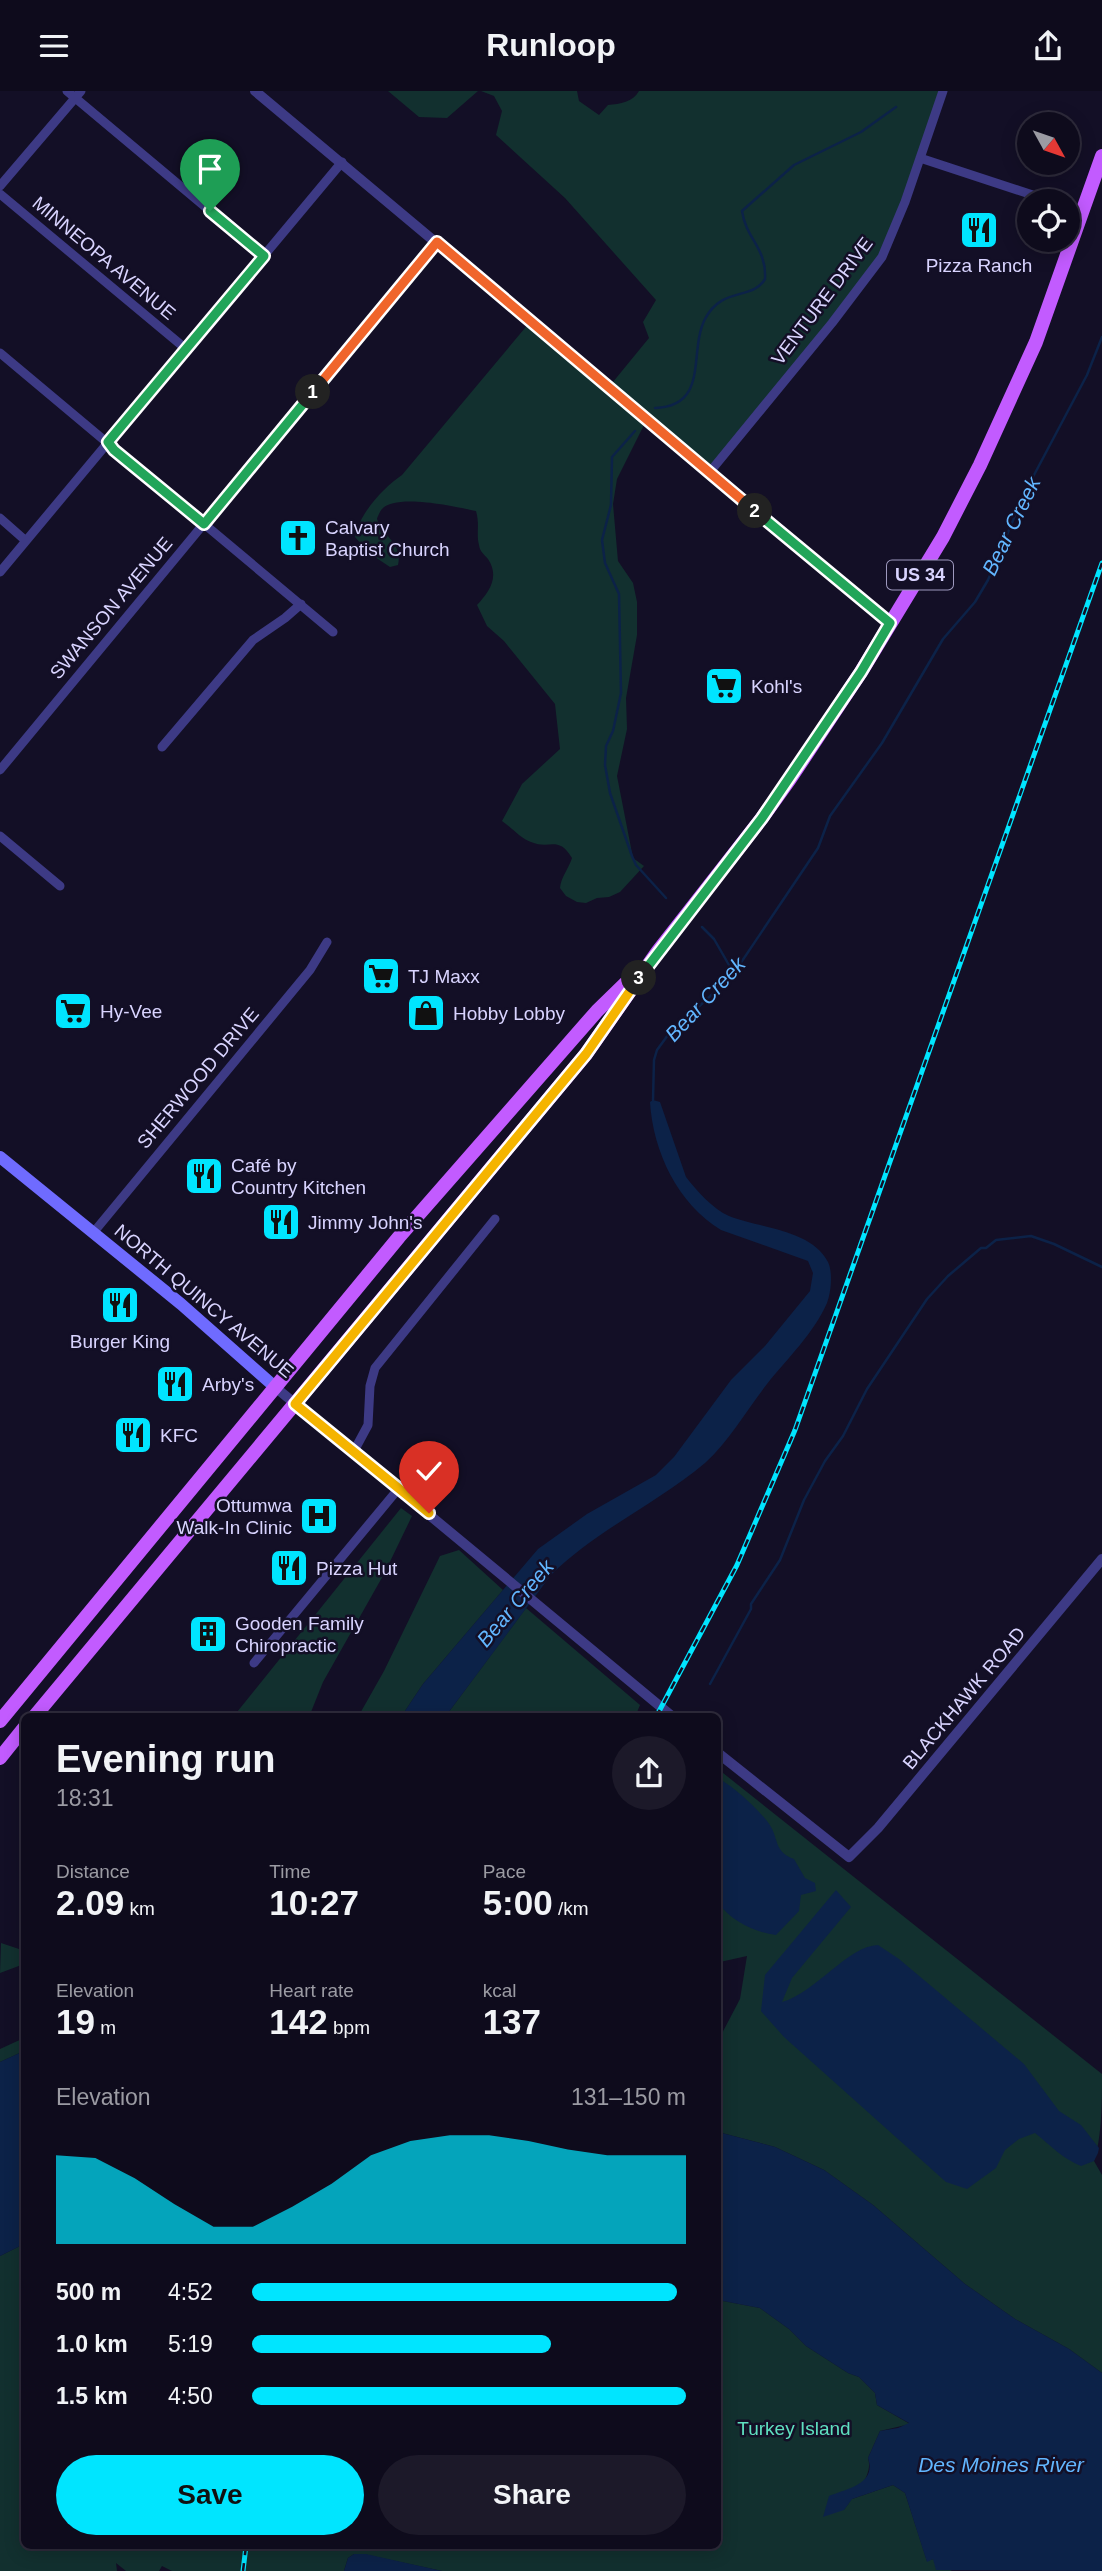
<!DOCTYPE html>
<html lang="en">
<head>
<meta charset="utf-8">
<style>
	:root { --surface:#0e0b1c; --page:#1c1929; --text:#f1f3f6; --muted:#9b9ba3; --line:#2e2b3b; --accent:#00e5ff }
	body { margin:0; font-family:Arial,sans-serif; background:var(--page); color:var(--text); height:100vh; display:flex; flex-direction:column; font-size:26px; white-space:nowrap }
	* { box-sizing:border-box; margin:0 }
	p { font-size:23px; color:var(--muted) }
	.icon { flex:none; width:38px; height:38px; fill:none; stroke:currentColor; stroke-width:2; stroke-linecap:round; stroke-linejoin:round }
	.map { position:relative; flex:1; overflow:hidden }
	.drawer { position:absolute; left:21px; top:1622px; width:700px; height:836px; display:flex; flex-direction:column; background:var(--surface); border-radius:10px; box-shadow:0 4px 18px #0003,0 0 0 2px var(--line) }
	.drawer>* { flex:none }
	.needle { width:46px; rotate:130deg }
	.controls { position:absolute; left:1017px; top:21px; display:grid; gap:14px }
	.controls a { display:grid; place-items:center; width:63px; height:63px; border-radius:50%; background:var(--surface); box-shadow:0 4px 18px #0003,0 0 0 2px var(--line); font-size:35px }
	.pin { position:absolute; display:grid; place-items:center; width:60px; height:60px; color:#fff; margin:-72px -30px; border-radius:50% 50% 50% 0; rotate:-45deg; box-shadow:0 0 7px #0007 }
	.pin .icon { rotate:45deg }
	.km { position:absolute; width:35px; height:35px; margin:-18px; border-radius:50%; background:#222; color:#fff; font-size:19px; line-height:35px; text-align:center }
	.round { display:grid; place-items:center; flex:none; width:74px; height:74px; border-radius:37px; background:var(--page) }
	.overview { display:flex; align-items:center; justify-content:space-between; height:119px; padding:0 35px }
	h1 { font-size:38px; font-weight:600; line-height:52px }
	.figures { display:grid; grid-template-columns:repeat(3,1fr); gap:10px; height:119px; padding:7px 35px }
	.figures div { display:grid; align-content:center }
	.figures b { font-size:35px; font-weight:600 }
	.figures small { font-size:19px; font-weight:400 }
	.figures p { font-size:19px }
	.chart { height:196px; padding:14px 35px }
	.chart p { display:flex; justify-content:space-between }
	.chart svg { width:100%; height:126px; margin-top:7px; fill:var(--accent); opacity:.7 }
	.action { display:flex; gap:14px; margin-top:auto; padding:14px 35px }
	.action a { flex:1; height:80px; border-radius:42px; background:var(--accent); color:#111; font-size:28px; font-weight:600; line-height:80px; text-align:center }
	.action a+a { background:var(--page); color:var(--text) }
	ul { padding:0 35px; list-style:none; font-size:23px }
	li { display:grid; grid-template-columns:112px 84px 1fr; align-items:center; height:52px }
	li i { height:18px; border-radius:9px; background:var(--accent) }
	header { display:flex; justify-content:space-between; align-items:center; height:91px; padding:0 35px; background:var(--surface); font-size:32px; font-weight:600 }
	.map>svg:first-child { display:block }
	.green { fill:#12302f }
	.water { fill:#0c2248 }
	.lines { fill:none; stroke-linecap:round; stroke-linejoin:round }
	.stream { stroke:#0c2248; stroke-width:2.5 }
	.minor { stroke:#3d3a85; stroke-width:9 }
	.tertiary { stroke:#3d3a85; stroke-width:10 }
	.secondary { stroke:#6f6bff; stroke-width:12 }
	.primary { stroke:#c25bff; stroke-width:14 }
	.rail-casing { stroke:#00e5ff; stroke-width:5 }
	.rail { stroke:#130f26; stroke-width:2.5; stroke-dasharray:8; stroke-linecap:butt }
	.split-1-casing { stroke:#fff; stroke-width:14 }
	.split-2-casing { stroke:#fff; stroke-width:14 }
	.split-3-casing { stroke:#fff; stroke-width:14 }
	.split-4-casing { stroke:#fff; stroke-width:14 }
	.split-1 { stroke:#22a559; stroke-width:9 }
	.split-2 { stroke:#f0652b; stroke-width:9 }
	.split-3 { stroke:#22a559; stroke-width:9 }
	.split-4 { stroke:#f5b400; stroke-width:9 }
	.labels { text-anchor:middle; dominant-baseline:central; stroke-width:5; stroke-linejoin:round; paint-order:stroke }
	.shield { fill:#130f26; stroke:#9e99be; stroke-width:2 }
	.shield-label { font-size:18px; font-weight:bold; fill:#d9d4ff }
	.street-label { font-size:19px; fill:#d9d4ff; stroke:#130f26 }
	.poi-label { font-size:19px; fill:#d9d4ff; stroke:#130f26; text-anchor:start }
	.park-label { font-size:19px; fill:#5fe0c0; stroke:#130f26 }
	.water-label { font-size:21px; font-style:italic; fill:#62b6ff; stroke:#130f26 }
</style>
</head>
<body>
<header><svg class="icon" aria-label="menu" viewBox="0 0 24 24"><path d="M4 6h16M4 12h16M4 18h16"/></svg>Runloop<svg class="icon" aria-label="share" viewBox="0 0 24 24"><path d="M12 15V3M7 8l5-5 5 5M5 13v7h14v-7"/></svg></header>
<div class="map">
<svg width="1102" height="2480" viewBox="0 0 1102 2480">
	<rect width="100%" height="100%" fill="#130f26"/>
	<path class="green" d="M388,0H478L447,27L419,26Z
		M481,0H577L579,10L599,24L608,14C620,13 633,11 639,0H943L882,166L709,382L646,330L617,388L613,413L618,470L633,492L637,511V544L626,607L627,638L617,685L633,767L644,775L620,801L609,806L597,807L586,812L577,811L566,805L560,797C561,786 569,777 572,767C558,744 550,759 531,751C521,748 511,736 502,730L522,693L560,658L555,613L504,550L487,535L477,514C489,501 500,486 488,468C484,463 480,461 479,454C476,442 480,434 476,420C457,416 396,402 382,418C381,418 377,427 377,428C383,446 403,452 398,474L390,476L369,462L355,446C359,423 383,397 402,384L530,231L608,297L649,247L643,231L656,209L565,107L496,44L502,20L494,5Z
		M401,1417L412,1425L384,1483L323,1591L309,1626H233Z
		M459,1459L503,1499L423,1593L401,1626H358L384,1580L440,1465Z
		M526,1517L640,1614L635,1626H445Z
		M718,1678L1102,1983C1102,2011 1102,2046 1094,2070L1102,2084V2282L1069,2258L1015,2228L965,2193L873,2114L824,2079L775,2056L718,2041V1950L740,1908L747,1865L720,1871L718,1870Z
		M1,1852L19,1858L24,1855V1873L0,1882Z
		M24,1947V1960L0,1971V1958Z
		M24,2153V2455H718V2209L760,2217L789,2238L806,2255L848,2282L859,2286L875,2302L877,2314L910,2333L880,2340L868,2367C874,2385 853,2405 844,2419L852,2408L893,2394L905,2402L927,2470L933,2468L952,2480H442L363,2463H354L348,2467L344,2480H172L162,2475L159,2480H126L116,2472L117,2480H0V2165Z"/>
	<path class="water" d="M653,1009L660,1011L686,1086C697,1100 713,1118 729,1125C758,1137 811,1138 828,1171C833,1181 831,1202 827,1212C814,1242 787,1268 767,1293C746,1320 730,1349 705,1372C656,1413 595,1440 551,1484L445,1626H401L423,1593L538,1458L587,1423L656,1384L674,1366L731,1289L765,1255L810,1200L813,1182L808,1170L721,1139C678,1113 653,1061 650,1011Z
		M718,1687C736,1698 754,1714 767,1730C780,1746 772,1760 794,1768L805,1787L815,1792L816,1800L801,1804L799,1820L776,1844C753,1841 732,1830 718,1812Z
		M836,1799L851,1816L792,1887L782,1911C815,1902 848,1855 878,1854L899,1868L1024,1973L1059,2020L1081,2034L1099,2057L1098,2062L1094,2070L1081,2075C1063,2068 1050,2054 1035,2042L1019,2048L1005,2059L996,2077L967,2098L946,2091L784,1946L761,1920L765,1884Z
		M24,1960V2153L0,2165V1971Z
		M718,2041L775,2056L824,2079L873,2114L965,2193L1015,2228L1069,2258L1102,2282V2480L936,2479L933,2468L927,2471L905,2402L893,2394L852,2408L844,2419L823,2426L829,2405C847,2398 877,2393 868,2367L880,2340L898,2337L909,2332L877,2314L875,2302L859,2286L848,2282L806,2255L789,2238L760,2217L718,2209Z
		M354,2463H366L442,2480H344L348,2467Z"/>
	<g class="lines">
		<path class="stream" d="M655,317C710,315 688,261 705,228C722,195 752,210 765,188C767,157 746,148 742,120L794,74L861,41L896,16
			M635,340L612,366L611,414L602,449L605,472L619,503L621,602L613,640L606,655L605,674L610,702L632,765L636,774L666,807
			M702,836L714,848L733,881
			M653,1009L654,969L657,959L668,944L732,885L818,757L830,725L882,652L943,548L975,511L988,489L1025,401L1087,284L1102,246
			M710,1593L751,1518V1513L780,1469L804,1409L825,1370L843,1345L867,1298L927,1208L948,1185L981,1157H986L996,1149L1031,1145L1054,1153L1102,1176"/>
		<path class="minor" d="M67,0L264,165
			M920,67L1051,110
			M0,95L81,0
			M0,103L186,258
			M1068,116L1082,121
			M0,262L333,541
			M709,382L832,232L882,166L905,111L943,0
			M0,427L26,450
			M0,481L342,71
			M162,656L253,549L285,527L301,513
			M0,679L437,151
			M0,745L60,795
			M93,1142L310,879L327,851
			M354,1360L368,1334L370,1295L375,1277L495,1128
			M254,1572L399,1397"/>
		<path class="tertiary" d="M255,0L890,532
			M275,1296L673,1626
			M718,1662L849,1766L878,1737L1102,1468"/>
		<path class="secondary" d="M0,1066L181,1213L275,1296"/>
		<path class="primary" d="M34,1626L586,963L658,860L762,727L790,688L861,581L943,446L980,374L1036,251L1102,65
			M0,1630L399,1146L597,920L635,883
			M0,1667L24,1637"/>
		<defs>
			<path id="rail" d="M656,1626L737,1474L795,1339L1102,472
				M243,2480L246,2455"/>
		</defs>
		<use href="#rail" class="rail-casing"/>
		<use href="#rail" class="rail"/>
	</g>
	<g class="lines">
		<defs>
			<path id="split-1" d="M210,120L264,165L108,351L114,359L204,433L313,301"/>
			<path id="split-2" d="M313,301L437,151L755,420"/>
			<path id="split-3" d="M639,887L762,727L861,581L890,532L755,420"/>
			<path id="split-4" d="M429,1422L295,1313L586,963L639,887"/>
		</defs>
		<use href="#split-1" class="split-1-casing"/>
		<use href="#split-2" class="split-2-casing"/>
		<use href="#split-3" class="split-3-casing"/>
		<use href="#split-4" class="split-4-casing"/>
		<use href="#split-1" class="split-1"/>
		<use href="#split-2" class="split-2"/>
		<use href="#split-3" class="split-3"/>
		<use href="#split-4" class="split-4"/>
	</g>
	<defs>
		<symbol id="restaurant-square" viewBox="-11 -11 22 22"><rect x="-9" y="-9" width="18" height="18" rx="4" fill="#00e5ff" stroke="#130f26"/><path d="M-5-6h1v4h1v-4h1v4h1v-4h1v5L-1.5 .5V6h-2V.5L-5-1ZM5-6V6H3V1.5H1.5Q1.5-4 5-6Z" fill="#111"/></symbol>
		<symbol id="church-square" viewBox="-11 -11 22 22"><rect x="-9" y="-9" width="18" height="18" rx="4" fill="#00e5ff" stroke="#130f26"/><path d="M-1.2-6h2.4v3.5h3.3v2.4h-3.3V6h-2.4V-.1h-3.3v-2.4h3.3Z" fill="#111"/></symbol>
		<symbol id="supermarket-square" viewBox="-11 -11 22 22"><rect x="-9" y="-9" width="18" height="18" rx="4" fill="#00e5ff" stroke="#130f26"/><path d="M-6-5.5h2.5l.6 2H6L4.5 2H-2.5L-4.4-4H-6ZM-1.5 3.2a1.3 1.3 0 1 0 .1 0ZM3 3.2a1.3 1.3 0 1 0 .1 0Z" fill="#111"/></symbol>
		<symbol id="shop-square" viewBox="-11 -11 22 22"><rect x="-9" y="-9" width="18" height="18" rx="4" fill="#00e5ff" stroke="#130f26"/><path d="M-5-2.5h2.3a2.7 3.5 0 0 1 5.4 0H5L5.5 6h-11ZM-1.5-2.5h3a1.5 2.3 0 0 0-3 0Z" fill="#111"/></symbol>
		<symbol id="hospital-square" viewBox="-11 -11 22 22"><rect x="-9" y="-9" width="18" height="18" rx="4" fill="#00e5ff" stroke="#130f26"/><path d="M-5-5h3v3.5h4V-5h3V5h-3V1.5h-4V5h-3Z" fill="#111"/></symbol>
		<symbol id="building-square" viewBox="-11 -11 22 22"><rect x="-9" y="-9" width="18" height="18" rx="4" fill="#00e5ff" stroke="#130f26"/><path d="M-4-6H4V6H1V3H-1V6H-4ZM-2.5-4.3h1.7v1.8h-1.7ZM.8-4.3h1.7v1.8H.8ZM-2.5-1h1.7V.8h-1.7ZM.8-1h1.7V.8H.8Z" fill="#111"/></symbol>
	</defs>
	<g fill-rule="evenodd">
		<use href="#restaurant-square" x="957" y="117" width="44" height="44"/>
		<use href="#church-square" x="276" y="425" width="44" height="44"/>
		<use href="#supermarket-square" x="702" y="573" width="44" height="44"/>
		<use href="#supermarket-square" x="359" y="863" width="44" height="44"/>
		<use href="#supermarket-square" x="51" y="898" width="44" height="44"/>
		<use href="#shop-square" x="404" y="900" width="44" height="44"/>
		<use href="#restaurant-square" x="182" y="1063" width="44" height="44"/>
		<use href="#restaurant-square" x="259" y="1109" width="44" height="44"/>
		<use href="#restaurant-square" x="98" y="1192" width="44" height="44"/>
		<use href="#restaurant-square" x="153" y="1271" width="44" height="44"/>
		<use href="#restaurant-square" x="111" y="1322" width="44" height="44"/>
		<use href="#hospital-square" x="297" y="1403" width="44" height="44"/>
		<use href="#restaurant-square" x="267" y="1455" width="44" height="44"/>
		<use href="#building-square" x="186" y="1521" width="44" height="44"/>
	</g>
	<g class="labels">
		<rect class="shield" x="887" y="469.5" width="66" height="29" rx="5"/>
		<g class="shield-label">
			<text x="920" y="484">US 34</text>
		</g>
		<g class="street-label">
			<text transform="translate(104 167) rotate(40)">MINNEOPA AVENUE</text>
			<text transform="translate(822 210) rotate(-53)">VENTURE DRIVE</text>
			<text transform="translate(111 517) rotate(-50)">SWANSON AVENUE</text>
			<text transform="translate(198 987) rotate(-50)">SHERWOOD DRIVE</text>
			<text transform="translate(204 1210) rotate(40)">NORTH QUINCY AVENUE</text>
			<text transform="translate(964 1607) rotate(-50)">BLACKHAWK ROAD</text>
		</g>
		<g class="poi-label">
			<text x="979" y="174" text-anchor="middle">Pizza Ranch</text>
			<text x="325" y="436">Calvary<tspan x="325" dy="22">Baptist Church</tspan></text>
			<text x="751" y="595">Kohl's</text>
			<text x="408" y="885">TJ Maxx</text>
			<text x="100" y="920">Hy-Vee</text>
			<text x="453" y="922">Hobby Lobby</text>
			<text x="231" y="1074">Café by<tspan x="231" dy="22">Country Kitchen</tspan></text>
			<text x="308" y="1131">Jimmy John's</text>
			<text x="120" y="1250" text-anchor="middle">Burger King</text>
			<text x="202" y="1293">Arby's</text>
			<text x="160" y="1344">KFC</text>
			<text x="292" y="1414" text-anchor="end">Ottumwa<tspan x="292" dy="22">Walk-In Clinic</tspan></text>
			<text x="316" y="1477">Pizza Hut</text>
			<text x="235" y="1532">Gooden Family<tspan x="235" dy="22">Chiropractic</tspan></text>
		</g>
		<g class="park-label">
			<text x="794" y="2337">Turkey Island</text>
		</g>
		<g class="water-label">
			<text transform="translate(1011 435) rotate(-64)">Bear Creek</text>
			<text transform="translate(705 908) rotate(-47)">Bear Creek</text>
			<text transform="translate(515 1512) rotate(-50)">Bear Creek</text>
			<text x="1001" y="2373">Des Moines River</text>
		</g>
	</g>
</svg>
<div class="controls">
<a><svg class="needle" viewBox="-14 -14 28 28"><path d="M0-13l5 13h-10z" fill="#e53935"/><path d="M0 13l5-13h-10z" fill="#9b9ba3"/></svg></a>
<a><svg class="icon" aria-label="locate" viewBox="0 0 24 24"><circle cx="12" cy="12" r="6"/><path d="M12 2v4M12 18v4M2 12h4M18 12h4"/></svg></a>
</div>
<div class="pin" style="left:210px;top:120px;background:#1e9e55"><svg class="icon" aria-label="arrive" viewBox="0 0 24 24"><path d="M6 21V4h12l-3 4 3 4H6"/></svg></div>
<div class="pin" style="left:429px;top:1422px;background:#d93025"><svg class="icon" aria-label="check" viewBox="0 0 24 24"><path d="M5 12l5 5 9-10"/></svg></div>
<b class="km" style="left:313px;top:301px">1</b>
<b class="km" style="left:755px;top:420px">2</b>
<b class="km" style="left:639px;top:887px">3</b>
<section class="drawer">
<div class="overview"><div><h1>Evening run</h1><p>18:31</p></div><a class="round"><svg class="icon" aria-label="share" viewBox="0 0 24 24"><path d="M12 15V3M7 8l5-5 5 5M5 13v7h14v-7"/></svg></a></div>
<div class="figures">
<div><p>Distance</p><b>2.09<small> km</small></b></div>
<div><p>Time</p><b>10:27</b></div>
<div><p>Pace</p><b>5:00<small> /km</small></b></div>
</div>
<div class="figures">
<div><p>Elevation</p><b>19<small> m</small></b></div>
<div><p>Heart rate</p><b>142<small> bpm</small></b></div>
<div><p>kcal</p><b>137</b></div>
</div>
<div class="chart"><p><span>Elevation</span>131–150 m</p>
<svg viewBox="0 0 160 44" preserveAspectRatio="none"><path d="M0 44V13L10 14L20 21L30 30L40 38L50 38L60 31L70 23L80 13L90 8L100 6L110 6L120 8L130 11L140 13L150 13L160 13V44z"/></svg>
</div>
<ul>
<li><b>500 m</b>4:52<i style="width:98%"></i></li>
<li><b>1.0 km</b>5:19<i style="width:69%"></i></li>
<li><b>1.5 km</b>4:50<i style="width:100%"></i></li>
</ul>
<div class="action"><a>Save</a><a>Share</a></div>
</section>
</div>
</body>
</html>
